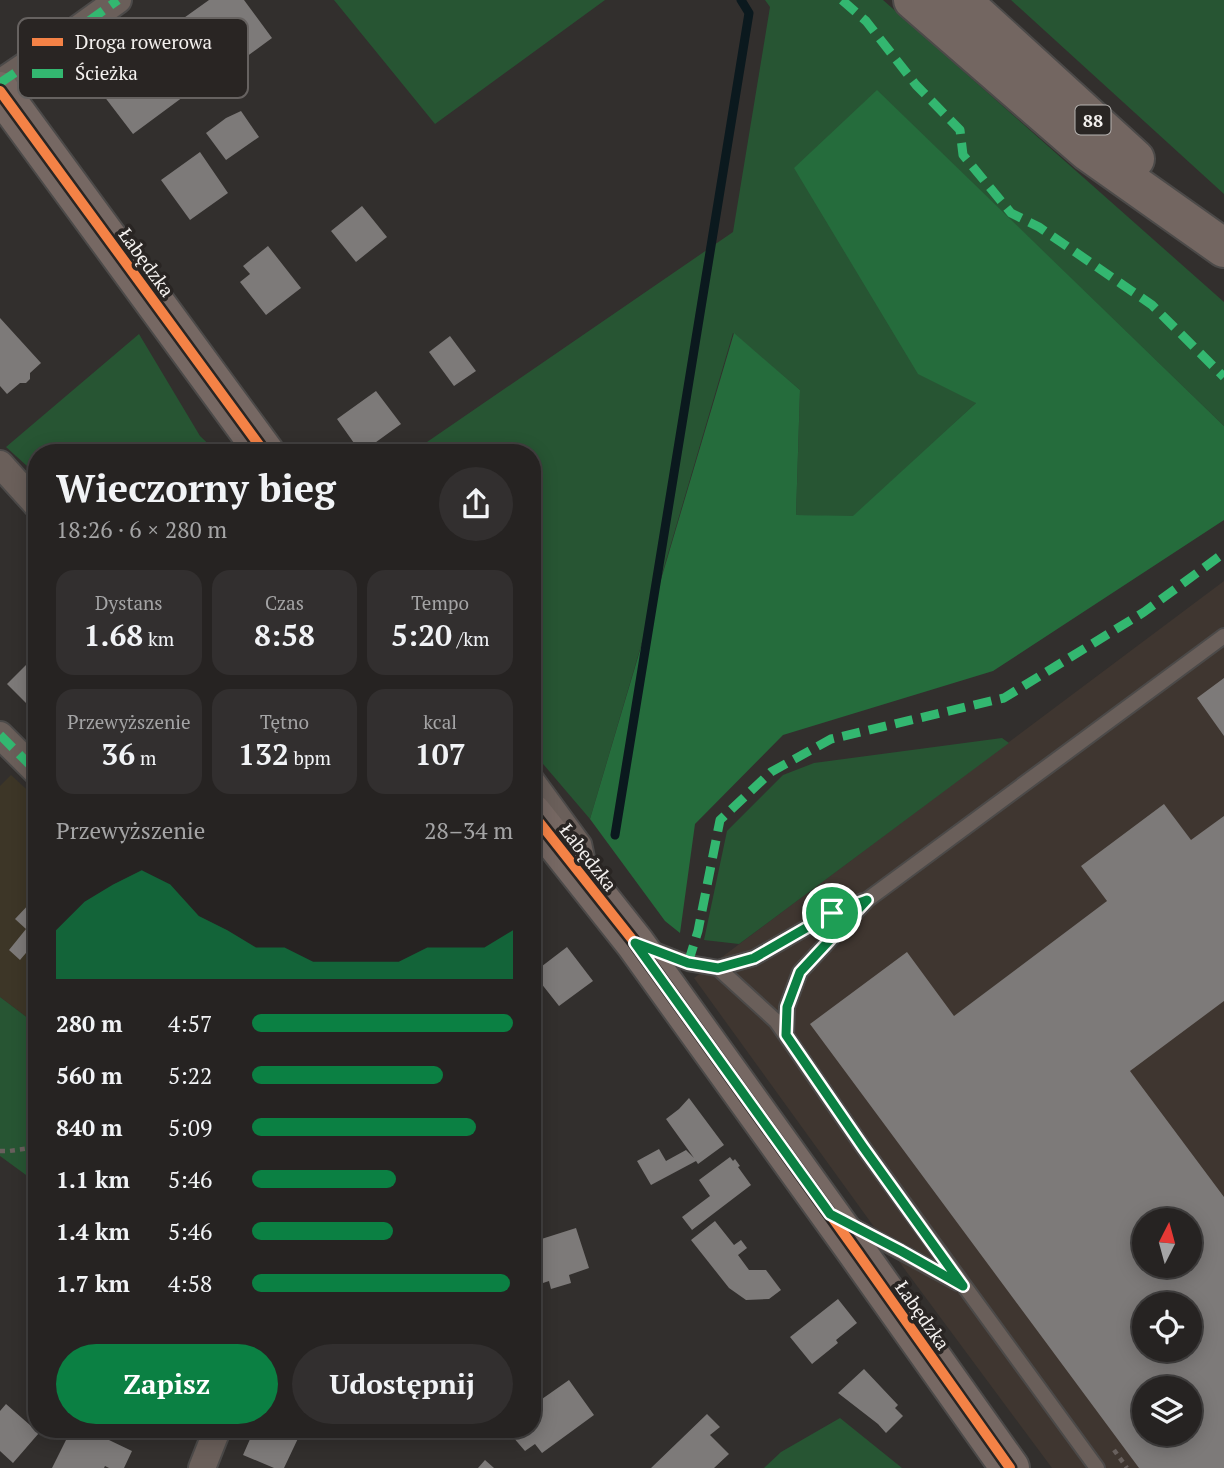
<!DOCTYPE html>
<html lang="pl">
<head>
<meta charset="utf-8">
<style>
	:root { --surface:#262322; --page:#322f2f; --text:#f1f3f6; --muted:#a4a4a5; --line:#424040; --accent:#0b8043 }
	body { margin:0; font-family:"PT Serif",serif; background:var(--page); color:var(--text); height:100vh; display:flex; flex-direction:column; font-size:26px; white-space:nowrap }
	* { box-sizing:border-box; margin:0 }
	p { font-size:23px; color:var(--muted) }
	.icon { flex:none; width:38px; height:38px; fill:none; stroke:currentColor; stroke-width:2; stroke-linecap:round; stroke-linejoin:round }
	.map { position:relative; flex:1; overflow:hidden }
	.sheet { position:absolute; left:28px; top:444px; width:513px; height:994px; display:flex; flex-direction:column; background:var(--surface); border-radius:28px; box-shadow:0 4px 18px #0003,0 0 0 2px var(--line) }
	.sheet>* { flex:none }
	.needle { width:46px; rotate:6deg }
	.controls { position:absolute; left:1132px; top:1208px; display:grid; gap:14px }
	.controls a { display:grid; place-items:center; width:70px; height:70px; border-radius:50%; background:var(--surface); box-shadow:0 4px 18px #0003,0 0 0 2px var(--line); font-size:35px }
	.pin { position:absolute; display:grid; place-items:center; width:60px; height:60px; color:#fff; margin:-30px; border:4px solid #fff; border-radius:50%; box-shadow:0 2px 7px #0007 }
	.round { display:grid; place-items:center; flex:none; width:74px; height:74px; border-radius:37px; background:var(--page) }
	.summary { display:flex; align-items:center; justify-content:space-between; height:119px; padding:0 28px }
	h1 { font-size:38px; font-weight:600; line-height:52px }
	.stats { display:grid; grid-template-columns:repeat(3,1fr); gap:10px; height:119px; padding:7px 28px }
	.stats div { display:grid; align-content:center; border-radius:18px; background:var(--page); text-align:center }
	.stats b { font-size:30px; font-weight:600 }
	.stats small { font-size:19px; font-weight:400 }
	.stats p { font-size:19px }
	.chart { height:196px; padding:14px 28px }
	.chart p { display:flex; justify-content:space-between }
	.chart svg { width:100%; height:126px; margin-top:7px; fill:var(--accent); opacity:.7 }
	.primary-button { display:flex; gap:14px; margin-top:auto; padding:14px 28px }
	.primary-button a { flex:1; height:80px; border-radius:42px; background:var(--accent); color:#fff; font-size:28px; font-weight:600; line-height:80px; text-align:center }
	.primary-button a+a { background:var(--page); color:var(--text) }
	ul { padding:0 28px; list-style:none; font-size:23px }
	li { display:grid; grid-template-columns:112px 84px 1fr; align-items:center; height:52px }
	li i { height:18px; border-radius:9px; background:var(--accent) }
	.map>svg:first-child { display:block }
	.built { fill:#3f3630; fill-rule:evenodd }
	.education { fill:#3d3627 }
	.green { fill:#275533 }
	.forest { fill:#256c3c }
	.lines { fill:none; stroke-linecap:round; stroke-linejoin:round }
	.stream { stroke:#0b191e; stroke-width:9 }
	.building { fill:#7d7a79; fill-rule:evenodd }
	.lane-casing { stroke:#4c4a49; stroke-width:18 }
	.street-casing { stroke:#4c4a49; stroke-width:30 }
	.secondary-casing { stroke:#4c4a49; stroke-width:42 }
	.primary-casing { stroke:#4c4a49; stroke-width:42 }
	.path { stroke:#68605d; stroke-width:4.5; stroke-dasharray:5 5; stroke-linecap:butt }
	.lane { stroke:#6a5f5a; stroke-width:14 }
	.street { stroke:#6a5f5a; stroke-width:26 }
	.secondary { stroke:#766863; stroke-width:38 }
	.primary { stroke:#736661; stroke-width:38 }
	.quiet { stroke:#33b770; stroke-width:9; stroke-dasharray:18 9; stroke-linecap:butt }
	.cycleway-casing { stroke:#292523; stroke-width:15 }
	.cycleway { stroke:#f48246; stroke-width:10 }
	.route-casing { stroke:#fff; stroke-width:14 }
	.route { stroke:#0b8043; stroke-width:9 }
	.labels { text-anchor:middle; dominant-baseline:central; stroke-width:7; stroke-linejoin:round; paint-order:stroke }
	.shield { fill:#292523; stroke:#b7b4b2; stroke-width:2 }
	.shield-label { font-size:18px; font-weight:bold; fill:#f4f1ef }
	.street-label { font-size:19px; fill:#f4f1ef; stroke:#292523 }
	.key { fill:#292523; stroke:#666260; stroke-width:2 }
	.key-label { font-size:19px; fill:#f4f1ef }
</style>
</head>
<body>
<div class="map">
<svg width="1224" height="1468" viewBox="0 0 1224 1468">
	<rect width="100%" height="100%" fill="#322f2d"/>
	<path class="built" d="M1224,581V1468H1052L903,1267L694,978ZM1144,1220H1190V1265H1144ZM1144,1304H1190V1349H1144ZM1144,1388H1190V1433H1144Z"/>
	<path class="education" d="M11,775L37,799V1025L0,997V786Z"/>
	<path class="green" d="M334,0H605L435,124Z
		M765,0H883L1224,302V426L877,91L976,403L853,517L796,515L800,390L733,333L590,819L532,751V453H411L733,232L770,7Z
		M1011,0H1224V194Z
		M139,334L200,436L218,453H37V475L6,447Z
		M1002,738L1009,743L739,944L704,940L727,831L783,775L814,763Z
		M0,997L37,1025V1161L26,1175L0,1156Z
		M840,1418L902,1468H764L781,1452Z"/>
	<path class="forest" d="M877,90L1224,426V520L993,671L783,735L695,824L680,933L665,921L590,819L734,333L800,390L796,515L853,516L976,403L918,374L794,168Z"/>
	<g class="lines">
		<path class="stream" d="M615,835L749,13L741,0"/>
	</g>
	<path class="building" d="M209,0H244L272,38L224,73L181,20Z
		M145,46L183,97L133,134L94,83Z
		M241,111L259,137L226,160L206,133L226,118Z
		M200,152L228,193L190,220L161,180Z
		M362,206L387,237L356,262L331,231Z
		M268,246L301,288L266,315L240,282L250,274L243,266Z
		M0,318L41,363L30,373V379L26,383H20L7,394L0,386Z
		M450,336L476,371L454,386L429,352Z
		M376,391L401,424L361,453L337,419Z
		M37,654V714L7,684Z
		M1224,678V736L1197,698Z
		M1164,804L1191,840L1224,816V1001L1130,1071L1224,1197V1468H1139L810,1024L907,952L954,1016L1107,901L1081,866ZM1144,1220H1190V1265H1144ZM1144,1304H1190V1349H1144ZM1144,1388H1190V1433H1144Z
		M32,901L37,905V940L20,960L9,950L26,929L15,919Z
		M567,947L593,981L559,1006L533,973Z
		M689,1098L724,1145L698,1164L696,1161L651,1185L637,1161L659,1149L666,1161L686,1150L694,1158L666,1119L679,1109Z
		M730,1157L733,1161L735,1159L740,1166L738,1167L751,1185L692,1230L682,1217L710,1196L699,1180Z
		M715,1221L734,1245L741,1240L747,1248L738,1255L749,1270H766L781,1290L769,1299L746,1300L729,1288L691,1240Z
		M576,1228L589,1268L569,1275L571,1283L551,1289L549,1281L537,1285L532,1269V1242Z
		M838,1299L857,1323L836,1340L838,1343L812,1364L790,1337Z
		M864,1369L898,1405L895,1408L903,1416L886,1433L878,1424L838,1393Z
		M569,1380L594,1415L542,1453L535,1444L525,1451L507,1430H532V1406Z
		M6,1404L39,1433L13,1463L0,1451V1411Z
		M707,1414L720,1427L710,1435L729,1454L714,1468H651Z
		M71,1430H88L132,1451L124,1468H109L105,1466L104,1468H52Z
		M254,1430H302L284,1468H274L243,1455Z
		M485,1460L494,1468H478Z"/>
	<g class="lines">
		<defs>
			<path id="lane" d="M532,772L584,843L589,867
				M650,948L688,963L718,968L754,958L832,913L863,901
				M718,968L776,1021L863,1147L1097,1468
				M786,1035L787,1007L800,972L867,900L1224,636
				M853,1226L958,1283"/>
			<path id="street" d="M0,83L53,47L118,0
				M0,464L37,505
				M0,735L37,772
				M202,1468L217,1430"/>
			<path id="secondary" d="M0,91L265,453
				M532,813L635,943L857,1252L1010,1468"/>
			<path id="primary" d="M913,0L1087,151L1224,248
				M961,0L1135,159"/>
		</defs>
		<use href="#lane" class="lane-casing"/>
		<use href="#street" class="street-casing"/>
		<use href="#secondary" class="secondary-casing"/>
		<use href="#primary" class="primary-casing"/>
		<path class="path" d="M0,1151H9L37,1147
			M1114,1450L1127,1468"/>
		<use href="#lane" class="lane"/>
		<use href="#street" class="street"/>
		<use href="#secondary" class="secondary"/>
		<use href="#primary" class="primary"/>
		<path class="quiet" d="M842,0L866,21L916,85L960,130L963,155L1011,213L1039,227L1152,305L1224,377
			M0,83L53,47L118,0
			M0,735L37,772
			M688,963L698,931L720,820L771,772L831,739L1004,698L1144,612L1224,553"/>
		<defs>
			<path id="cycleway" d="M0,91L265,453
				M532,813L635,943L857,1252L1010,1468"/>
		</defs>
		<use href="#cycleway" class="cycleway-casing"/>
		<use href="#cycleway" class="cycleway"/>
	</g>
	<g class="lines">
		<defs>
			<path id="route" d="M867,900L800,972L787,1007L786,1035L863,1147L963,1286L901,1251L830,1214L635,943L688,963L718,968L754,958L832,913Z"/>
		</defs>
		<use href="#route" class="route-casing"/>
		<use href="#route" class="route"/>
	</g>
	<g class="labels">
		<rect class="shield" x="1075.5" y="105.5" width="35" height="29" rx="5"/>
		<g class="shield-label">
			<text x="1093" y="120">88</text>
		</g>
		<g class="street-label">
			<text transform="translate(147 262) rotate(54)">Łabędzka</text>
			<text transform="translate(589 857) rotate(52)">Łabędzka</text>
			<text transform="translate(923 1315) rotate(55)">Łabędzka</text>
		</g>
	</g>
	<rect x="18" y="18" width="230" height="80" rx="10" class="key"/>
	<rect x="32" y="38" width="31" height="8" fill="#f48246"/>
	<rect x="32" y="69" width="31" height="9" fill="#33b770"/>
	<g class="key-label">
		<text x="75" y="49">Droga rowerowa</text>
		<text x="75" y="80">Ścieżka</text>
	</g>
</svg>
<div class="controls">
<a><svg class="needle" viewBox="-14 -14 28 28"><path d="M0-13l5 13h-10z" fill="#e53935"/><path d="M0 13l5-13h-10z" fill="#a4a4a5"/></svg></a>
<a><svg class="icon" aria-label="locate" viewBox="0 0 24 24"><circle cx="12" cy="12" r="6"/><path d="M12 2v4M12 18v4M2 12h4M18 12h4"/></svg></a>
<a><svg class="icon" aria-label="layers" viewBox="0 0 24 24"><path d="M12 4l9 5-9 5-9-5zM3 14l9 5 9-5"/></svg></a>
</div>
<div class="pin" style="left:832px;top:913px;background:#1e9e55"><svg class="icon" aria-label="arrive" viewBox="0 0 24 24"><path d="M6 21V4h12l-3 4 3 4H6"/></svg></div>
<section class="sheet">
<div class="summary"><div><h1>Wieczorny bieg</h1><p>18:26 · 6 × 280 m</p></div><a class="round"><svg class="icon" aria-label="share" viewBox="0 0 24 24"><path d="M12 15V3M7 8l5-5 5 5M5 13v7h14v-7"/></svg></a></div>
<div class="stats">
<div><p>Dystans</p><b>1.68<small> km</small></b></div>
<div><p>Czas</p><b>8:58</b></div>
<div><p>Tempo</p><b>5:20<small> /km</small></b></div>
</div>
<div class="stats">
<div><p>Przewyższenie</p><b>36<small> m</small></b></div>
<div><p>Tętno</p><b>132<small> bpm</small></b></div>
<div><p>kcal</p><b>107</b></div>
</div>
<div class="chart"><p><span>Przewyższenie</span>28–34 m</p>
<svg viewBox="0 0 160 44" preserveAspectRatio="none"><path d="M0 44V27L10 17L20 11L30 6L40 11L50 22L60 27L70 33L80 33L90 38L100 38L110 38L120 38L130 33L140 33L150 33L160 27V44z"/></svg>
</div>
<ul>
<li><b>280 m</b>4:57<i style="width:100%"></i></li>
<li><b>560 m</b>5:22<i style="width:73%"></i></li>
<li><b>840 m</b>5:09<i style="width:86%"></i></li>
<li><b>1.1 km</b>5:46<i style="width:55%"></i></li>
<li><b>1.4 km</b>5:46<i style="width:54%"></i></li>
<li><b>1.7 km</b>4:58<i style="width:99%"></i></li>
</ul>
<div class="primary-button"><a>Zapisz</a><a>Udostępnij</a></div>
</section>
</div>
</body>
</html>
